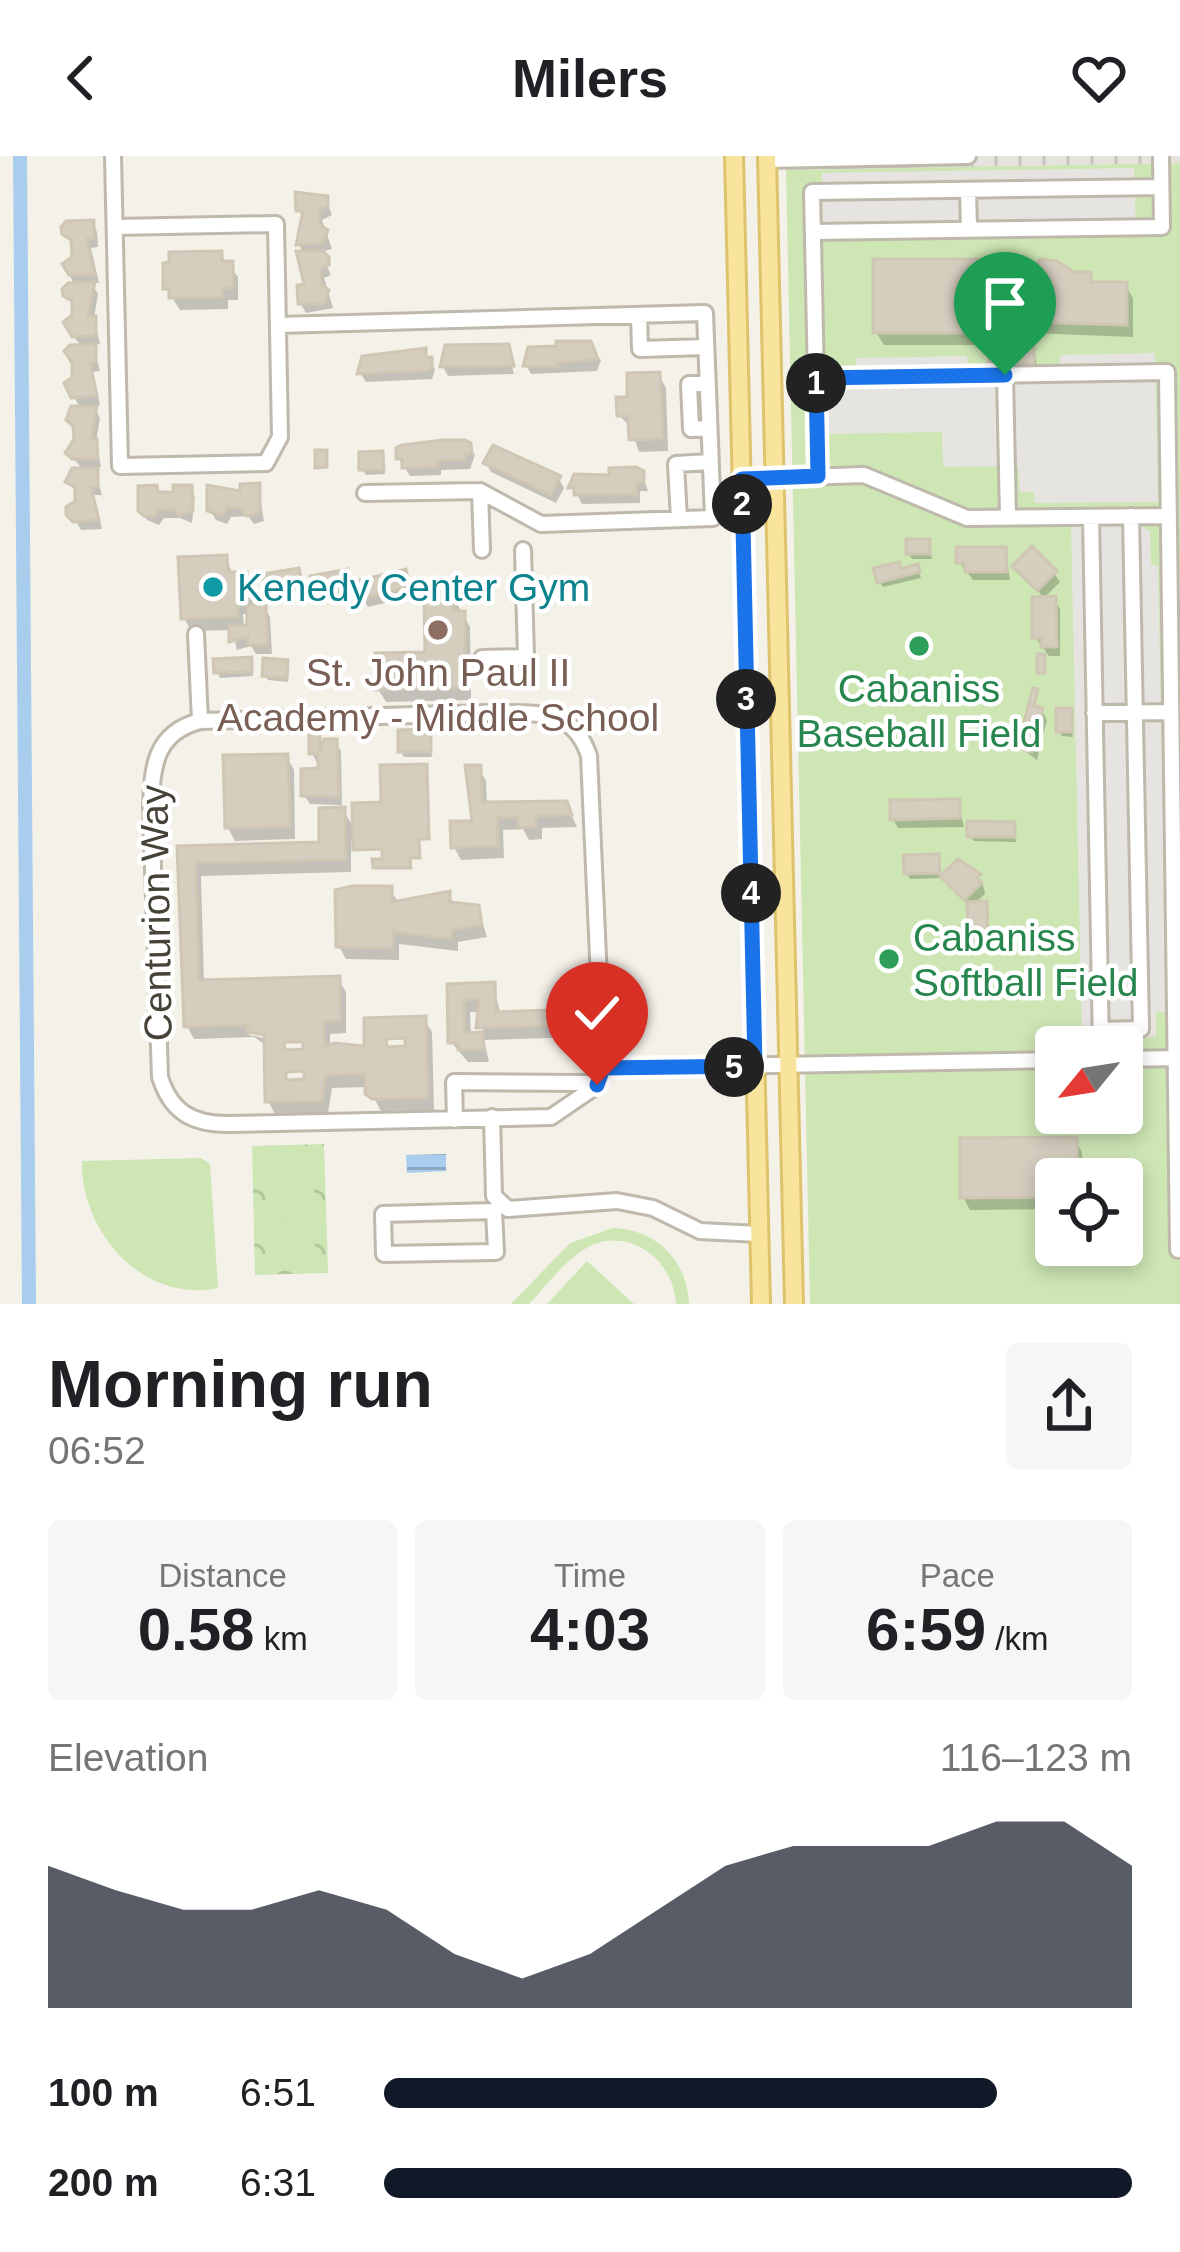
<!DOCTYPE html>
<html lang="en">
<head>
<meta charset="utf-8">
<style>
	:root { --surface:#fff; --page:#f6f6f6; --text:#202124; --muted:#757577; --accent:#111827 }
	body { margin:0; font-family:Arial,sans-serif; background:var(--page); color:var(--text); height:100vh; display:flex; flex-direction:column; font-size:45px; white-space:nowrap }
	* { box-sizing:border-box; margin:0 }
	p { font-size:39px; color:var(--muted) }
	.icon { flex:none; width:66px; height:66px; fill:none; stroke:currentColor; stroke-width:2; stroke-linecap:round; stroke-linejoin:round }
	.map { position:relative; height:1148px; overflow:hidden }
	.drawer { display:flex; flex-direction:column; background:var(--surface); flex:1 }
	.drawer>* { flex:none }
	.needle { width:78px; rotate:240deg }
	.buttons { position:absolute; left:1035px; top:870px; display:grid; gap:24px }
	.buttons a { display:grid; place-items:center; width:108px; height:108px; border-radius:12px; background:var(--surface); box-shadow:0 6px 18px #0003; font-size:60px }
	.pin { position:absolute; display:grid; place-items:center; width:102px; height:102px; color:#fff; margin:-123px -51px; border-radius:50% 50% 50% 0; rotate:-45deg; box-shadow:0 0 12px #0007 }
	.pin .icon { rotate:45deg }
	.km { position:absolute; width:60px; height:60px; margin:-30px; border-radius:50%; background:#222; color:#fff; font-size:33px; line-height:60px; text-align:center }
	.round { display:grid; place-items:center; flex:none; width:126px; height:126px; border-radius:12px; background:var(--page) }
	.overview { display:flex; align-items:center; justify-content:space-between; height:204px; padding:0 48px }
	h1 { font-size:66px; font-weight:700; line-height:90px }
	.stats { display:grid; grid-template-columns:repeat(3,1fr); gap:18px; height:204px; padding:12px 48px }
	.stats div { display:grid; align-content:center; border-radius:12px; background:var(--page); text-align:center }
	.stats b { font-size:60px; font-weight:700 }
	.stats small { font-size:33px; font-weight:400 }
	.stats p { font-size:33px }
	.chart { height:336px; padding:24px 48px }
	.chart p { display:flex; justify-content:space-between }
	.chart svg { width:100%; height:216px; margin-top:12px; fill:var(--accent); opacity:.7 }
	ul { padding:0 48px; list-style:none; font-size:39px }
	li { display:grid; grid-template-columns:192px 144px 1fr; align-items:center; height:90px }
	li i { height:30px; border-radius:15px; background:var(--accent) }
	header { display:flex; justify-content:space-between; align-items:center; height:156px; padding:0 48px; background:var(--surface); font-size:54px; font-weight:700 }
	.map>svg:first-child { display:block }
	.industrial { fill:url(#industrial-grid) }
	.park { fill:url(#park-crowns) }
	.pitch { fill:#cde6b4; fill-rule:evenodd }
	.parking { fill:#e6e4e1 }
	.water { fill:url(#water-rules) }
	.shadow { fill:#0003; fill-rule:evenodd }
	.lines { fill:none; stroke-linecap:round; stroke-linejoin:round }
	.canal { stroke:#a9cded; stroke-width:14 }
	.building { fill:#d5cebf; stroke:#cfc6b3; stroke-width:3; fill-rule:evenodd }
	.minor-casing { stroke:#bfb9ac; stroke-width:20 }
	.major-casing { stroke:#dec36d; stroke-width:22 }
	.minor { stroke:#fff; stroke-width:14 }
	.major { stroke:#f9e49d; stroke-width:16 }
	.route-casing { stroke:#fff; stroke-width:24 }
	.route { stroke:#1a73e8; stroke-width:15 }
	.culture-dot { fill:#0f9aa8; stroke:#fff; stroke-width:4.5 }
	.education-dot { fill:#8d6e63; stroke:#fff; stroke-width:4.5 }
	.leisure-dot { fill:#2e9e5b; stroke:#fff; stroke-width:4.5 }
	.labels { text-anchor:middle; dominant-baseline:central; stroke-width:9; stroke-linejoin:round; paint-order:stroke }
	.culture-label { font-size:39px; fill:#0d838f; stroke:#fff; text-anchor:start }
	.education-label { font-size:39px; fill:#785e54; stroke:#fff }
	.leisure-label { font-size:39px; fill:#27864d; stroke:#fff }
	.street-label { font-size:39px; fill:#474238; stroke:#fff }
</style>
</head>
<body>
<header><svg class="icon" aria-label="back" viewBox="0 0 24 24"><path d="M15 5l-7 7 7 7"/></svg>Milers<svg class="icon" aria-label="heart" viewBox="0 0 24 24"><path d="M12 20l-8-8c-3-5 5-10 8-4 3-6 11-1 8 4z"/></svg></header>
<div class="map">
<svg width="1180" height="1148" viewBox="0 0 1180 1148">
	<defs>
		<pattern id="industrial-grid" width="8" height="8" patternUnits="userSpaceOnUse" patternTransform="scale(3)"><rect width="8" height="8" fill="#e6e3de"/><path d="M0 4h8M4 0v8" fill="none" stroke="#c7c4bf"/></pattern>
		<pattern id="park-crowns" width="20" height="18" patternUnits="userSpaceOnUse" patternTransform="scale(3)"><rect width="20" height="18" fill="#cde6b4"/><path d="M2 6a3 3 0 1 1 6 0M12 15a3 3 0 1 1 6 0" fill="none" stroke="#b1c69c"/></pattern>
		<pattern id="water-rules" width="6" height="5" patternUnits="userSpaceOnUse" patternTransform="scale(3)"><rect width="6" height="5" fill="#a9cded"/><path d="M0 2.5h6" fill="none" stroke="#8ba8c1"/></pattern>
	</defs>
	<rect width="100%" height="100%" fill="#f4f1e9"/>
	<path class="industrial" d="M786,0H1180V7L786,14Z"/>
	<path class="park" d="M324,988L328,1117L255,1119L252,990Z"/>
	<path class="pitch" d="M1180,7V1148H810L786,14ZM1056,891H1122V957H1056ZM1056,1023H1122V1089H1056Z
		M313,999L314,1021L267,1023L266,1000Z
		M201,1002L210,1008L218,1132C143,1148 80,1075 82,1005Z
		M314,1032L315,1055L268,1056L267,1034Z
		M315,1059L316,1082L269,1083L268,1061Z
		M613,1072C657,1074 687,1104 689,1148H676C674,1102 625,1067 583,1094C562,1108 546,1130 529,1148H511L570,1087Z
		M315,1087L316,1109L269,1110V1088Z
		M587,1105L634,1148H547Z"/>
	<path class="parking" d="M1134,12L1136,79L823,83L822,17Z
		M1155,197L1158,346L1035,347L1034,336H1020L1018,310L943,311L942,276L826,278L825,214H856V202L967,200L968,212L1059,210L1060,199Z
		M1139,369L1150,375L1151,409L1158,410L1167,856H1156V881L1082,882L1071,370Z"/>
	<path class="water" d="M446,998V1015L407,1017L406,999Z"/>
	<path class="shadow" d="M326,43L332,59L322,64L332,93L320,96L331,119L324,122L333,152L306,157L300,147L308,131L300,88L304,64L299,55Z
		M92,67L97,76L98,91L91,92L99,127L91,126L98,138L94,162L100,188L93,189L100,215L92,216L100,249H93L100,262L96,286L101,311H94L102,339H94L102,373L81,374L75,364L78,338L68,326L84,315L69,297L77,284L69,264L81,253L73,240L83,191L67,174L74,150L66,139L75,130L65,110L75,102L74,89L65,78Z
		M220,98L238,121V144H228V153L180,154L166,132Z
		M1020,106L1028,119H1089L1095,129H1125L1133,142V181L1031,177L1038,215H998L992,189H884L876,176Z
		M593,195L601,204L597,215L531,218L526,209Z
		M424,196L435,213L432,223L366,226L361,218Z
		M508,196L514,218L448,220L443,211Z
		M659,219L666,232L668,295L639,296L631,272L620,260Z
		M470,290L475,299L470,313L441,314V319L410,320L399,303Z
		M382,298L385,318L366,319L362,313Z
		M486,307L559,323L564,332L556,347L491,316Z
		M642,318L648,335H640V347L582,348L577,338Z
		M258,330L264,365L254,368L248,360L231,361L227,368L216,364L210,354Z
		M190,332L195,341L192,367L180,362H164L159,369L147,364L141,354Z
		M929,386L932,403H912L909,398Z
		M1005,394L1010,424H973L959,406Z
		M226,402L233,419H245L252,432L253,452H265L270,461L272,498H256L251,490L237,494L232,474L191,475L184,462ZM243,458H250V472H244Z
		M1016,410L1054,417L1060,426L1044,442Z
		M917,412L921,422L883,431L880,426Z
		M298,415L303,434L271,439L268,434Z
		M404,417L413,440L368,451L363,442Z
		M350,422L352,436L319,441L316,436Z
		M452,439L470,471L471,544L386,546L378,533L428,499Z
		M1054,443L1060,453V500H1049L1035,481Z
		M250,504L253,520L220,522L217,516Z
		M286,507L288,526L268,524L265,519Z
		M1042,555L1047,564L1037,604L1021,592Z
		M1070,555L1073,581L1062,580L1059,575Z
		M429,576L432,601H404L401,596Z
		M318,582L324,592L335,586L341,595L342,652L356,675L427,613L428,684H419V703H410V712L376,713L385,706V694L357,695L351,684V716L201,720L204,827L338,823L346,836V877L330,878V892L367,893V865L424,863L432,876L434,954L381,955L368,931L332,932L328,957L275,958L268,945L267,890L254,881L194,883L187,870L180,693L322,689L341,649L310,648L304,639L321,615L312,597ZM249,873L279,879L278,885L249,879ZM408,879V893L384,894L383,880ZM281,883H306L307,896L282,897ZM307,912V926L283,927L282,913Z
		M287,601L294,614L295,683L235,685L228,672Z
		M479,612L486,625L487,649L566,648L577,671L542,672V683L529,684L523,673L503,674L504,702L461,704L454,691L476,668Z
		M958,646L964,671L898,672L893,663Z
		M1013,669L1016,686L974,685L970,680Z
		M938,701L941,722L910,723L907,717Z
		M959,706L983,729L985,738L973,749L989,754V786L974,787L970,751L945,722Z
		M390,733L399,748L449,739L454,748L478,752L487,781L458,786V795L399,788V804L346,803L339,790Z
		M493,829L501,859L574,856L582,881L484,884L489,906H468L451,886L450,831ZM470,856H481L484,879L471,880Z
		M1075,984L1082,996V1023H1056V1053L970,1054L963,1041Z
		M1086,1089H1119V1107H1091Z"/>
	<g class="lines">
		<path class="canal" d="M20,0L29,1148"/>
	</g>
	<path class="building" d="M295,36L328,40V49L319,54L320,69L328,74L323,87L296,89L303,55H296Z
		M94,64V83H87L95,119H69L62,108L72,101L71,84L62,78L61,71L66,65Z
		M222,95V105H233V132H223V141L169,142V133H163V107L169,106V96Z
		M296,95H323L329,101V109L321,113V128L329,134L324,148H298L297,129L304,128Z
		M873,103H1022V116H1031L1040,103L1057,105L1074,116H1091V126H1127V169L1025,166V177H873Z
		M95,126L88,160H96V180L72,181L63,166L72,159V145L63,140L62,133L68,127Z
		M989,184H1034V207H989Z
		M556,185H591L598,203L558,207V211L523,210L528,191L556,190Z
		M96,188V206L90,207L97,240L71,242L64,227L72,221V207L64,195L70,189Z
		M509,188L514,210L440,211L445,189Z
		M426,192V201H432V212L426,215L357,218L362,200Z
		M660,216L663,283L629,284L628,260H617L616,241H627V217Z
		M71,250H97L91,283H97L98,303H72L65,297L74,283L73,270L66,264Z
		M443,284H465L471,287L472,298H465V304L438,305V311L402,312V303H396V292L402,289Z
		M493,289L561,320L551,339L483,307Z
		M315,294H327V311L315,312Z
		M383,295L384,314H359V296Z
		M636,311L644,315V326L636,327L637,339H574V332H568L574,318L609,319V312Z
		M72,312H98V331H91L99,364L73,366L66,359V351L75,345V331L65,326Z
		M260,327V355L255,359L246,360L240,352H227L222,360L207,355V329L240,335V328Z
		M157,329L158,336H173V329H192L193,355L179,360L173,353L159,354L154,361L144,360L138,355V330Z
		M906,383H930V398H906Z
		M1032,390L1057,415L1037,435L1012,410Z
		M956,391H1006L1007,416H965V407H956Z
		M227,399L228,416H247V446H238V461L181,463L178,401Z
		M899,406L901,413L918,408L920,416L877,427L873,412Z
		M299,412L302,429L265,435L263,418Z
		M348,413L351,430L313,437L310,420Z
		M406,413L410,431L360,443L356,425Z
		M424,436H454V455H465V532L375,534V497L425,496Z
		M1056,440L1057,491H1041V482H1032V441Z
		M247,449H266L268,489H247L248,481L229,486V469H247Z
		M1037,498H1045V517H1037Z
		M252,501V516L214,517L213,503Z
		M263,502L288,504L287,522L262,520Z
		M1033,532L1038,533L1034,550L1043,552L1032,596L1017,592Z
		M1056,552H1072V576H1056Z
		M431,573V596H398V574Z
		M309,579H320V595L324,583H337L339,641L301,640V613L318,612V598H309Z
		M288,598L290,671L225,672L223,599Z
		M427,608L429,683H419L420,702H410L411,712H373L372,703H382V693L353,694L352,647L381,646L380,609Z
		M465,609H481L482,646L567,645L572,659L536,660V671L518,672V661L497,662L498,690L451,692L450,665H472Z
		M960,643V662L890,664V644Z
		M345,651L346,704L196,707L199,824L340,820L341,865H324L325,891L334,887L364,890V862L426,860L428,942L372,943L365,938V918L326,919L322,945L265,946L264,879L247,876V869L184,871L177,690L319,686V652ZM405,882V890L387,891L386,883ZM284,886H303V893L285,894ZM304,915V923L286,924V916Z
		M1015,666V681H967V665Z
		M939,698L940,717L904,718L903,699Z
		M958,703L981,718L977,721L982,727L964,744L940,720Z
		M352,730H392V746L450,735V746L479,749L482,769L452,774V783L393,776V793L336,791L335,734Z
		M987,745L988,782H968L967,746Z
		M495,826L496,856L576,853V869L476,872L479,844H464L465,877L483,876L484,894H458V887H448L447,828Z
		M1077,981V1023H1056V1041L960,1042V982Z
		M1083,1089H1115L1116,1098L1083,1099Z"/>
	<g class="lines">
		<defs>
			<path id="minor" d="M113,0L120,310L266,307L280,281L276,68L115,71
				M767,4L968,0
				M968,34L969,73
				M813,76L1162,71L1161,0
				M639,159L640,193L706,191
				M278,169L705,157L713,362L541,368L480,335L365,337
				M1005,219L1008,362
				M816,222L1167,216L1178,1094
				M707,228H689L691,273L709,272
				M818,319L812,36L1161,31
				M741,323L864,319L967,362L1169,360
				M480,335L482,394
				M1091,361L1101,891
				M679,363L676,308L710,306
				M196,478L200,565
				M482,502L526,501L523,394
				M489,557C534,558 573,550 589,600L603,912L592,933L551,961L228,968C192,968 171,956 160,921L151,653C152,612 154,577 200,565Z
				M1094,557L1171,556
				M1101,874L1141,873L1131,360
				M1122,903L1180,902
				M603,912L1056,904
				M492,961L494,1040L508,1053L617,1045L653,1052L700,1075L759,1078
				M455,964L454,926L586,927L592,933
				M494,1055L383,1058L384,1098L496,1096L494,1055L500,1049"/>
			<path id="major" d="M734,0L761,1148
				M767,0L794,1148"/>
		</defs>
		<use href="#minor" class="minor-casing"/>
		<use href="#major" class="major-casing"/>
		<use href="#minor" class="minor"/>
		<use href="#major" class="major"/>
	</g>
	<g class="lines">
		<defs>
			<path id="route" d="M597,929L603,912L755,910L742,323L818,320L816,222L1005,219"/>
		</defs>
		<use href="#route" class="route-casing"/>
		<use href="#route" class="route"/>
	</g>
	<circle class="culture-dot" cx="213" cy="431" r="12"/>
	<circle class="education-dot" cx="438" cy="474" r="12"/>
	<g class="leisure-dot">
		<circle cx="919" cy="490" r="12"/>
		<circle cx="889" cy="803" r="12"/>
	</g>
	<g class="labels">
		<g class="culture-label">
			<text x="237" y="431">Kenedy Center Gym</text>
		</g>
		<g class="education-label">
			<text x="438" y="516">St. John Paul II<tspan x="438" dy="45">Academy - Middle School</tspan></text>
		</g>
		<g class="leisure-label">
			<text x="919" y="532">Cabaniss<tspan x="919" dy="45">Baseball Field</tspan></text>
			<text x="913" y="781" text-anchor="start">Cabaniss<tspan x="913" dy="45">Softball Field</tspan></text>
		</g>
		<g class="street-label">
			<text transform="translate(156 757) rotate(-91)">Centurion Way</text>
		</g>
	</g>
</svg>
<div class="buttons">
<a><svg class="needle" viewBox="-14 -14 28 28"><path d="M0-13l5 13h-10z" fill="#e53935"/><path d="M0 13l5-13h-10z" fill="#757577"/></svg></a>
<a><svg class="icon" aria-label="locate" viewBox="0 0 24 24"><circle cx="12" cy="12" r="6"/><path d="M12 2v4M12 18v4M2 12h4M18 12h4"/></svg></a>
</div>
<div class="pin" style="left:1005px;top:219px;background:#1e9e55"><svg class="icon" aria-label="arrive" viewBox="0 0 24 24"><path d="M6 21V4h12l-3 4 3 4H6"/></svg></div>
<div class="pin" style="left:597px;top:929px;background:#d93025"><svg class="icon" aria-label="check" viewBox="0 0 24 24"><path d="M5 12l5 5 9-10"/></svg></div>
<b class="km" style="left:816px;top:227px">1</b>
<b class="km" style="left:742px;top:348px">2</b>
<b class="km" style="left:746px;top:543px">3</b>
<b class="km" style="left:751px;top:737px">4</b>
<b class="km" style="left:734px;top:911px">5</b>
</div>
<section class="drawer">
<div class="overview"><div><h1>Morning run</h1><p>06:52</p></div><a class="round"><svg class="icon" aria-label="share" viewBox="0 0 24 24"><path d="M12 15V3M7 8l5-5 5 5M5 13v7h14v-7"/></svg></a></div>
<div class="stats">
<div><p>Distance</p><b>0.58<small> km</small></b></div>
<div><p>Time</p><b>4:03</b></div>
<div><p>Pace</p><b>6:59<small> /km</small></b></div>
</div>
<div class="chart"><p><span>Elevation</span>116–123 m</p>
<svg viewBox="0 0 160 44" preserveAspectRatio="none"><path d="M0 44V15L10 20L20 24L30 24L40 20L50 24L60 33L70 38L80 33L90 24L100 15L110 11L120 11L130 11L140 6L150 6L160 15V44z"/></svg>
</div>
<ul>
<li><b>100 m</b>6:51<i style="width:82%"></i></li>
<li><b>200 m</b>6:31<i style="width:100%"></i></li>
</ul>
</section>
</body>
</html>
